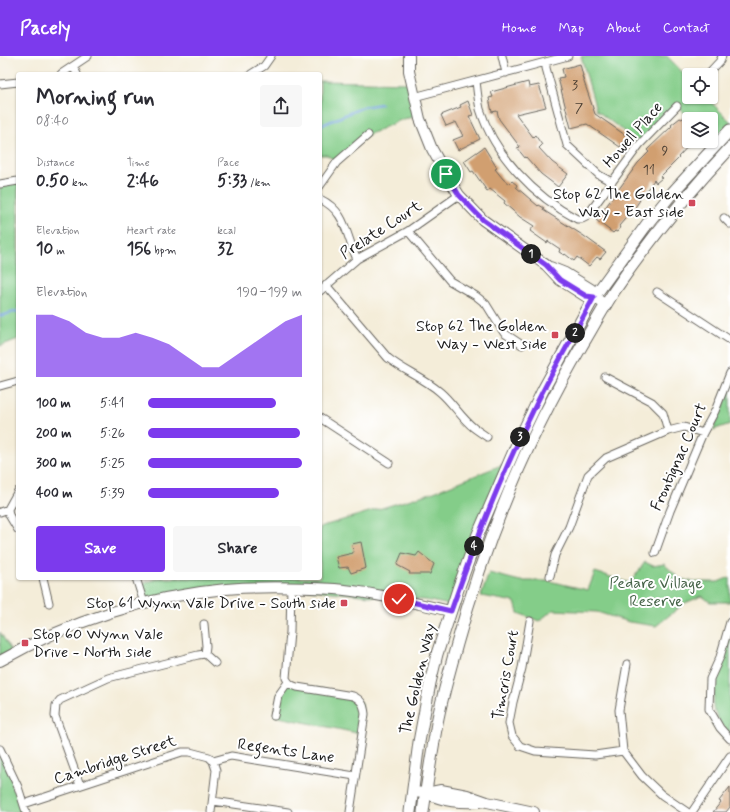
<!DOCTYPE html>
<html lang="en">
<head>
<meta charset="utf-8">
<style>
	:root { --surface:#fff; --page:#f7f7f7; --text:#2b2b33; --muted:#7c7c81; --accent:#7c3aed }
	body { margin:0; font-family:Mynerve,sans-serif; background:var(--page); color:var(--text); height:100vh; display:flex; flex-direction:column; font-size:15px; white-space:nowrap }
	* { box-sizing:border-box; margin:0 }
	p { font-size:13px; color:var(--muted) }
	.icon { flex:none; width:22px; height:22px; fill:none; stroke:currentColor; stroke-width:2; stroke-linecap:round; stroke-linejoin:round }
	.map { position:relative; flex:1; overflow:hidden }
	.panel { position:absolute; left:16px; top:16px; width:306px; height:508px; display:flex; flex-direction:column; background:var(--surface); border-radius:4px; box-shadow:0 1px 3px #0004 }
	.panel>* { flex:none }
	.fabs { position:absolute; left:682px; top:12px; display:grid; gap:8px }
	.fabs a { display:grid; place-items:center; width:36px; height:36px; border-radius:4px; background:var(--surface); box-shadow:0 1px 3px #0004; font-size:20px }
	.pin { position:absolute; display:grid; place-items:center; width:34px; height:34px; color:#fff; margin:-17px; border:2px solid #fff; border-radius:50%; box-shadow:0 1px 4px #0007 }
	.km { position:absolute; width:20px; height:20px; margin:-10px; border-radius:50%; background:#222; color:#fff; font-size:11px; line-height:20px; text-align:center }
	.round { display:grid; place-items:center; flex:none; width:42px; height:42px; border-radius:4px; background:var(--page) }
	.head { display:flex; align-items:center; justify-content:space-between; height:68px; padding:0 20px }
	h1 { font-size:22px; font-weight:700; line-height:30px }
	.metrics { display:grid; grid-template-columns:repeat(3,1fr); gap:6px; height:68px; padding:4px 20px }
	.metrics div { display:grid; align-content:center }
	.metrics b { font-size:17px; font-weight:700 }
	.metrics small { font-size:11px; font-weight:400 }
	.metrics p { font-size:11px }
	.chart { height:112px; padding:8px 20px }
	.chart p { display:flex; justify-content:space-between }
	.chart svg { width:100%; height:72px; margin-top:4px; fill:var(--accent); opacity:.7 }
	.cta { display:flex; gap:8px; margin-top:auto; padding:8px 20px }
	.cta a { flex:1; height:46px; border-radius:4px; background:var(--accent); color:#fff; font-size:16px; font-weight:700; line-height:46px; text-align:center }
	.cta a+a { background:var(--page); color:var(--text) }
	ul { padding:0 20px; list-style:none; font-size:13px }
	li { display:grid; grid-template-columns:64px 48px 1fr; align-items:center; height:30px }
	li i { height:10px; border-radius:5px; background:var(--accent) }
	header { display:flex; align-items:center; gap:24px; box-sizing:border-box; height:56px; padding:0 20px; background:var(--accent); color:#fff }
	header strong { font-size:19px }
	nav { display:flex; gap:22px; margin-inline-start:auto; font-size:14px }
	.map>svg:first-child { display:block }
	.green { fill:#84cd89; stroke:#507452 }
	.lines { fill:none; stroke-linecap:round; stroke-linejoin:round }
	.stream { stroke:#72a1db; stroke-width:2.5 }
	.building { fill:#d19f6f }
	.street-casing { stroke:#68655e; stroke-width:9 }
	.secondary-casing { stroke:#68655e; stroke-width:12 }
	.primary-casing { stroke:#68655e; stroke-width:13 }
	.street { stroke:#fff; stroke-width:7 }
	.secondary { stroke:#fff; stroke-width:10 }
	.primary { stroke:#fff; stroke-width:11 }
	.route-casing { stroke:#fff; stroke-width:8 }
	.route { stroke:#7c3aed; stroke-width:5 }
	.poi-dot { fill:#d1495b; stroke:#fff; stroke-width:1.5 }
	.labels { text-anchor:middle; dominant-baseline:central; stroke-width:4; stroke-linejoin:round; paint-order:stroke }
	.number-label { font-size:14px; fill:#493d31 }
	.street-label { font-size:16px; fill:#1c1c1c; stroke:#fff }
	.poi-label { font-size:16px; fill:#1c1c1c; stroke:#fff; text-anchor:end }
	.park-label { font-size:16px; fill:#466348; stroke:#fff }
</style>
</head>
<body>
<header>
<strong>Pacely</strong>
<nav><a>Home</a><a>Map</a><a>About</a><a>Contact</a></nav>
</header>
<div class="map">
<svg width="730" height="756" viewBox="0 0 730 756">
	<rect width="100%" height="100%" fill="#fff"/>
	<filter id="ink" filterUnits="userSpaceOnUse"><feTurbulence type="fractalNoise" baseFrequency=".025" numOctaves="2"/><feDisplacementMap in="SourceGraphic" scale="8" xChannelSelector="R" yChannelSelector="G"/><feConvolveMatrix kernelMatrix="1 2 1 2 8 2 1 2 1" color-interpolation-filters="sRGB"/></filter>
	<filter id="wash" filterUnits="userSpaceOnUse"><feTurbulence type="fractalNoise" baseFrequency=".012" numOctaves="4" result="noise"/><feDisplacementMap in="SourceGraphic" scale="16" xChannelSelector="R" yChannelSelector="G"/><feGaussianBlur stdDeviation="0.9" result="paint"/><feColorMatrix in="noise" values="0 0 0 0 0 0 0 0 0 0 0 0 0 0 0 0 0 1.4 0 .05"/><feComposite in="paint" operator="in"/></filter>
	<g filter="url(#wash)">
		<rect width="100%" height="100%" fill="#f4edd9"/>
		<path class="green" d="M581,0H667L689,23V41H706L730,65V74L717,87L711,81V63H691L677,50L640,88L596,54Z
			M320,25L411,27L419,60L403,63L368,79L337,106L327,99H320Z
			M18,125V283L0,290V128Z
			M730,334V368L713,374Z
			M509,406L451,555L445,548L425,544L399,543L285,531L144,547L138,529L159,522H320V471L434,436Z
			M645,506L653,510L664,508L680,523L695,526H718L730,521V546H710L702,540L685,547L656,570L629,566L597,556L553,554L539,565L518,557L515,546L481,540L489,517L520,525H549L588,534L595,516L630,527Z
			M0,576L13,598L0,605Z
			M730,580V678L721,669L713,652L715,626Z
			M288,626L353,640L362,647V678L274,660L279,637Z
			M0,694L25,756H0Z"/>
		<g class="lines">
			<path class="stream" d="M320,70L363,51L381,48
				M0,260L18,255"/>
		</g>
		<g id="blocks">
			<path class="building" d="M580,8L583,20H582L595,58L628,81L620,91L587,68L571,72L558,22L564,21L562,13Z
				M528,26L529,31L539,29L546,51L516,58L533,81L535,79L542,89L539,92L552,106L568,118L558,131L541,118L526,101L525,102L517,92L520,91L499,63L497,55L492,56L489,42L493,41L491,36Z
				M468,45L473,59L469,60L480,83L458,94L453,84L463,80L456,66L446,70L441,59L461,51L460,49Z
				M689,56V85L692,86L678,101L679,102L660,121L662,122L656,127L654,124L639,144H640L636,150L619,170L621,171L617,176L615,175L613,177L596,164L638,107L649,96L647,94L672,70L671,69L680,62L682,63Z
				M484,91L497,112L495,113L503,123L509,128L512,125L517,129L516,131L538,150L539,149L544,152L543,154L584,180L606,196L600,203L597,201L589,210L577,201L574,205L565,198L564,199L559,196L560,193L548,185L547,187L530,175L534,170L520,161L504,147L505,145L490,133L487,135L473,115L471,116L464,105Z
				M361,486L366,512L351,517L348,511L339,512L336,501L353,497L352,488Z
				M419,496L434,508L430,518H409L410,516L397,509L402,497L416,500Z
				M730,731V751L726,756H713L721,746L719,745Z"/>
		</g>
	</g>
	<g filter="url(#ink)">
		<use href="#blocks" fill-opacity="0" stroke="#68655e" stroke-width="1"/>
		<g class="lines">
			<defs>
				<path id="street" d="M502,0L506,17
					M546,6V12L567,89L599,119L612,126
					M73,10L77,18
					M61,18L88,0
					M251,18L264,10L271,0
					M707,19L720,5L722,0
					M476,25C477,34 478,44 480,53C494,99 535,141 577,163H582L586,161L640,88L677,50
					M0,28L18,26
					M414,41L568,0
					M0,128L18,125
					M320,130L337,106L368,79
					M320,143C347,156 345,178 357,203
					M724,162L730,168
					M408,175L450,225L476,240L486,248L504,277L522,289
					M326,229L388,302C404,315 424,322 440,336C453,347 461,362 474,372C478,375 483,378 487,381
					M320,235L357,203L408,175L459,139
					M657,236L730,284
					M605,321L652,346L663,357L668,375
					M0,330L18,325
					M320,362L389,407
					M18,435L8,453L9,459L18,474
					M0,456L8,453
					M655,497L670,455L703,377L715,355L730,317
					M550,520L555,499L569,471L588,419L606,402L668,375L684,371L703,377
					M43,522L49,547
					M136,522L144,547
					M291,531L290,576L286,622C289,628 291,629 297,631L353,640C362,644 364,649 365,658L350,756
					M530,565L522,612L513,646L509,667L512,680L520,690L535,695L595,699L623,695
					M730,566L720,601L710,623L709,653L720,672L730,683
					M204,568L206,590L205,598
					M627,608L619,654L623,695L642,720L662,739L687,756
					M274,660L278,640L288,626
					M0,693L18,731L26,756
					M213,705L231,700L355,720
					M80,729L55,660L56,649L60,644L108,622L198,599L205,598L215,607
					M213,745L288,756
					M24,748L182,696H190L209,701L213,705L216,714L211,756
					M692,756L730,700"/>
				<path id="secondary" d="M409,0V15L420,63L432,93L446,118L459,139L483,164L546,209L560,224L585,240L594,241L606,249
					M550,211L565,217L591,233L594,241
					M0,605C68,566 147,540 226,533C262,530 299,531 335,533C374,536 412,547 451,555
					M413,736L426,737L441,734L467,739L487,746L534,756
					M426,737C445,746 459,747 480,746"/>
				<path id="primary" d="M410,756L419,686L430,627L437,598L458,533L478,478L517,388L543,334L594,241L647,168L673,136L730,74
					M423,756C427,726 432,697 437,667C442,641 450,614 457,588C486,482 528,380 584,286C594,269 604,251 615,234C649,184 688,137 730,92"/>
			</defs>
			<use href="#street" class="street-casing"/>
			<use href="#secondary" class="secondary-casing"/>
			<use href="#primary" class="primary-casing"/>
			<use href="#street" class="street"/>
			<use href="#secondary" class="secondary"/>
			<use href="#primary" class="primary"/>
		</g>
	</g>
	<g class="lines" filter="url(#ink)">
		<defs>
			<path id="route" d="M399,543L451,555C474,489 499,424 530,361C549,320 573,281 594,241L586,240L560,224L546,209L483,164L459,139L446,118"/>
		</defs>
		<use href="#route" class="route-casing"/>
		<use href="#route" class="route"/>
	</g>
	<g class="poi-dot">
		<rect x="688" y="143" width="8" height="8" rx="2"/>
		<rect x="551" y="275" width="8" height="8" rx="2"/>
		<rect x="340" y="543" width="8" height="8" rx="2"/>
		<rect x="21" y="583" width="8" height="8" rx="2"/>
	</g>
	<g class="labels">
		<g class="number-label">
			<text x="575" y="29">3</text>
			<text x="579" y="52">7</text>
			<text x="665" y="95">9</text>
			<text x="649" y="114">11</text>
		</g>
		<g class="street-label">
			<text transform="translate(633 79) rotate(-49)">Howell Place</text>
			<text transform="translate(381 174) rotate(-33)">Prelate Court</text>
			<text transform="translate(679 401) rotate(-66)">Frontignac Court</text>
			<text transform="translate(506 619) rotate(-80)">Timcris Court</text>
			<text transform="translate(418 623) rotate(-77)">The Golden Way</text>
			<text transform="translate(286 695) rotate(8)">Regents Lane</text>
			<text transform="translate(115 704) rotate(-18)">Cambridge Street</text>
		</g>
		<g class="poi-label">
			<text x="684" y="138">Stop 62 The Golden<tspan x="684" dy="18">Way - East side</tspan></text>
			<text x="547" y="270">Stop 62 The Golden<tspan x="547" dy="18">Way - West side</tspan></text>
			<text x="336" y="547">Stop 61 Wynn Vale Drive - South side</text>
			<text x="33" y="578" text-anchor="start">Stop 60 Wynn Vale<tspan x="33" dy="18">Drive - North side</tspan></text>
		</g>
		<g class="park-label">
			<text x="656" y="527">Pedare Village<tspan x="656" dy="18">Reserve</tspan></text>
		</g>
	</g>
</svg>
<div class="fabs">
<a><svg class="icon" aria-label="locate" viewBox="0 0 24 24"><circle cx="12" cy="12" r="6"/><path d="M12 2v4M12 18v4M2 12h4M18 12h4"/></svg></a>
<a><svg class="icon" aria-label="layers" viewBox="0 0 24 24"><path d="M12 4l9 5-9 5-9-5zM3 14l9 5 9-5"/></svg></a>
</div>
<div class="pin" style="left:446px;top:118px;background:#1e9e55"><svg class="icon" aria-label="arrive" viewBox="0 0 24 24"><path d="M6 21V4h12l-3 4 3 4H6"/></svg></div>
<div class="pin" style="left:399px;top:543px;background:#d93025"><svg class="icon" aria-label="check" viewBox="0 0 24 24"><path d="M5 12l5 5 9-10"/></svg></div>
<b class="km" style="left:531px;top:198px">1</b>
<b class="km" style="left:575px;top:277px">2</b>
<b class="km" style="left:520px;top:381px">3</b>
<b class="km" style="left:474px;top:490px">4</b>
<section class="panel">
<div class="head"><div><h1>Morning run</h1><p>08:40</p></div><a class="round"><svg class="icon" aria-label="share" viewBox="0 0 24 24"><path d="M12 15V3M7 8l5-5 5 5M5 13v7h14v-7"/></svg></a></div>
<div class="metrics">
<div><p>Distance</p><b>0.50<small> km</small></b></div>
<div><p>Time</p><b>2:46</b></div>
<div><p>Pace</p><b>5:33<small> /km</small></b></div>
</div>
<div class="metrics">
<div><p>Elevation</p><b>10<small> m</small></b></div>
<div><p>Heart rate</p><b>156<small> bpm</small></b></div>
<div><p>kcal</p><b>32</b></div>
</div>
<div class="chart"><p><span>Elevation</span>190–199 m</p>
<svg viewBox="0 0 160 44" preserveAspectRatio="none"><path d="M0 44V6L10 6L20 10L30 17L40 20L50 20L60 17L70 20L80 24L90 31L100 38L110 38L120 31L130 24L140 17L150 10L160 6V44z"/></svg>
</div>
<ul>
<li><b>100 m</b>5:41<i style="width:83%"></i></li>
<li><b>200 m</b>5:26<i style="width:99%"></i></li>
<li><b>300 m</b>5:25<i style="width:100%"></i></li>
<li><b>400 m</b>5:39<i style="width:85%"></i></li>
</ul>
<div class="cta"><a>Save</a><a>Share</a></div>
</section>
</div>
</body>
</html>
